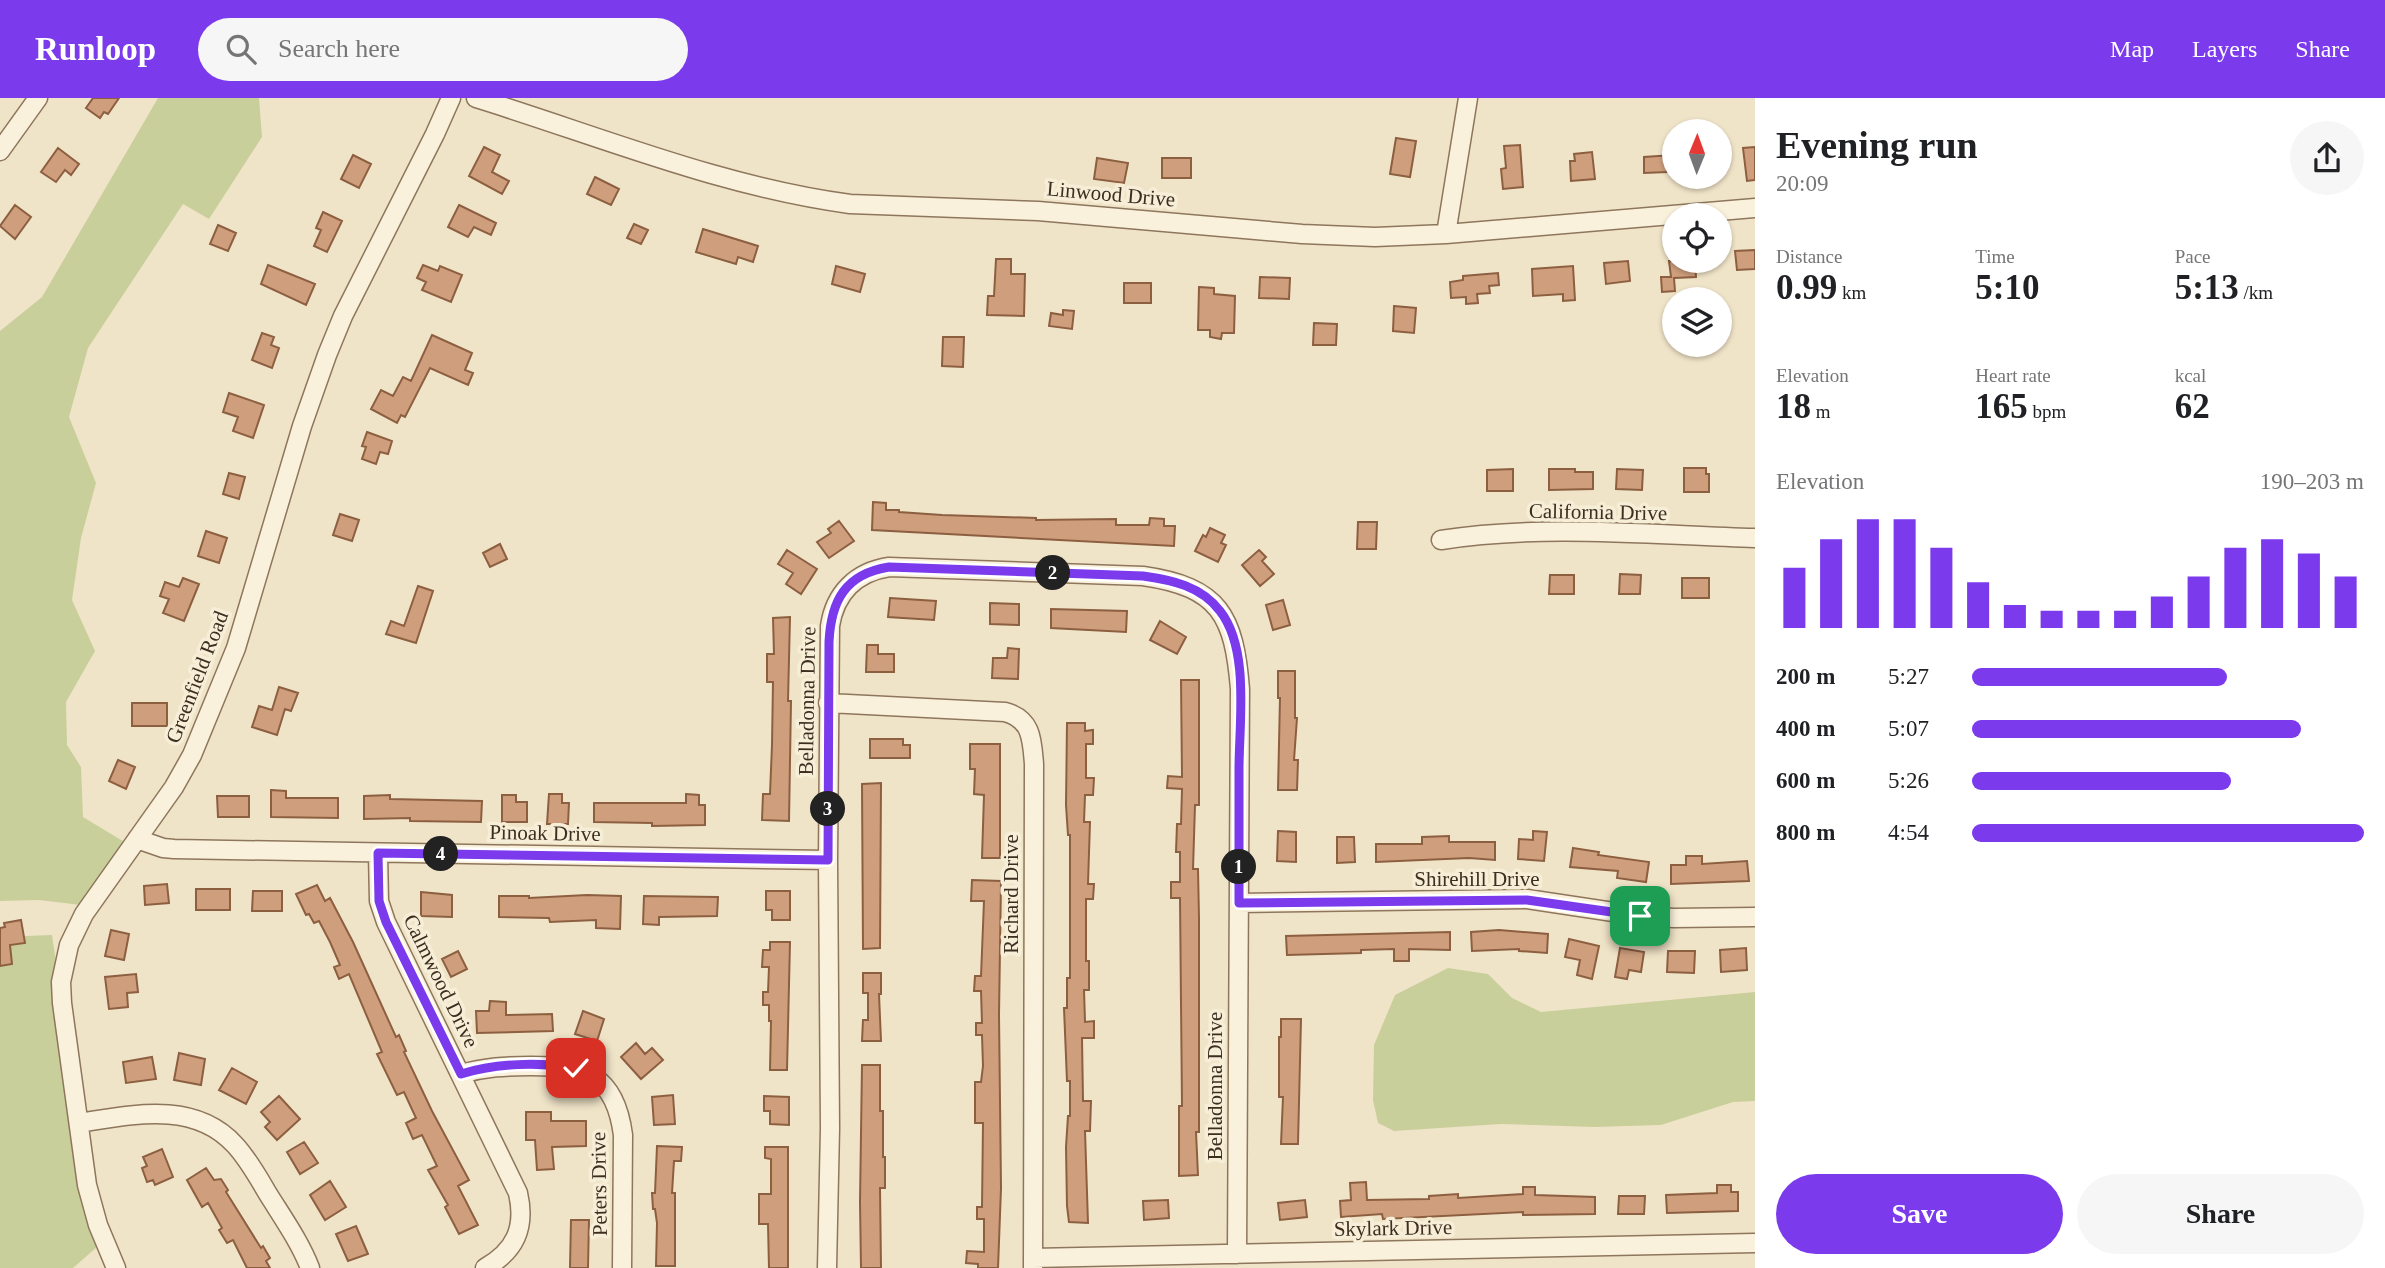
<!DOCTYPE html>
<html lang="en">
<head>
<meta charset="utf-8">
<style>
	:root { --surface:#fff; --page:#f6f6f6; --text:#202124; --muted:#757577; --accent:#7c3aed }
	body { margin:0; font-family:Georgia,serif; background:var(--page); color:var(--text); height:100vh; display:flex; flex-direction:column; font-size:26px; white-space:nowrap }
	* { box-sizing:border-box; margin:0 }
	p { font-size:23px; color:var(--muted) }
	.icon { flex:none; width:38px; height:38px; fill:none; stroke:currentColor; stroke-width:2; stroke-linecap:round; stroke-linejoin:round }
	.map { position:relative; flex:1; overflow:hidden }
	.panel { display:flex; flex-direction:column; background:var(--surface); width:630px }
	.panel>* { flex:none }
	.needle { width:46px; rotate:1deg }
	.controls { position:absolute; left:1662px; top:21px; display:grid; gap:14px }
	.controls a { display:grid; place-items:center; width:70px; height:70px; border-radius:50%; background:var(--surface); box-shadow:0 2px 5px #0004; font-size:35px }
	.pin { position:absolute; display:grid; place-items:center; width:60px; height:60px; color:#fff; margin:-30px; border-radius:14px; box-shadow:0 4px 10px #0006 }
	.km { position:absolute; width:35px; height:35px; margin:-18px; border-radius:50%; background:#222; color:#fff; font-size:19px; line-height:35px; text-align:center }
	.round { display:grid; place-items:center; flex:none; width:74px; height:74px; border-radius:37px; background:var(--page) }
	.overview { display:flex; align-items:center; justify-content:space-between; height:119px; padding:0 21px }
	h1 { font-size:38px; font-weight:800; line-height:52px }
	.stats { display:grid; grid-template-columns:repeat(3,1fr); gap:10px; height:119px; padding:7px 21px }
	.stats div { display:grid; align-content:center }
	.stats b { font-size:35px; font-weight:800 }
	.stats small { font-size:19px; font-weight:400 }
	.stats p { font-size:19px }
	.chart { height:196px; padding:14px 21px }
	.chart p { display:flex; justify-content:space-between }
	.chart svg { width:100%; height:126px; margin-top:7px; stroke:var(--accent); stroke-width:6 }
	.button { display:flex; gap:14px; margin-top:auto; padding:14px 21px }
	.button a { flex:1; height:80px; border-radius:42px; background:var(--accent); color:#fff; font-size:28px; font-weight:800; line-height:80px; text-align:center }
	.button a+a { background:var(--page); color:var(--text) }
	ul { padding:0 21px; list-style:none; font-size:23px }
	li { display:grid; grid-template-columns:112px 84px 1fr; align-items:center; height:52px }
	li i { height:18px; border-radius:9px; background:var(--accent) }
	header { display:flex; align-items:center; gap:42px; box-sizing:border-box; height:98px; padding:0 35px; background:var(--accent); color:#fff }
	header strong { font-size:33px }
	nav { display:flex; gap:38px; margin-inline-start:auto; font-size:24px }
	.search { width:490px; height:63px; background:var(--page); display:flex; align-items:center; gap:18px; box-sizing:border-box; padding:0 24px; border-radius:38px; color:var(--muted); font-size:26px }
	main { display:flex; flex:1; min-height:0 }
	.map>svg:first-child { display:block }
	.green { fill:#c9cf9b }
	.building { fill:#cf9f7d; stroke:#8d5f41; stroke-width:2 }
	.lines { fill:none; stroke-linecap:round; stroke-linejoin:round }
	.street-casing { stroke:#8d765c; stroke-width:21 }
	.street { stroke:#faf1dc; stroke-width:18 }
	.route-casing { stroke:#fff; stroke-width:14 }
	.route { stroke:#7c3aed; stroke-width:9 }
	.labels { text-anchor:middle; dominant-baseline:central; stroke-width:7; stroke-linejoin:round; paint-order:stroke }
	.street-label { font-size:21px; fill:#3d2e20; stroke:#f7eed8 }
</style>
</head>
<body>
<header>
<strong>Runloop</strong>
<div class="search"><svg class="icon" aria-label="search" viewBox="0 0 24 24"><circle cx="10" cy="10" r="6"/><path d="M15 15l6 6"/></svg>Search here</div>
<nav><a>Map</a><a>Layers</a><a>Share</a></nav>
</header>
<main>
<div class="map">
<svg width="1755" height="1170" viewBox="0 0 1755 1170">
	<rect width="100%" height="100%" fill="#f0e4c8"/>
	<path class="green" d="M158,0H259L262,39L209,121L183,106L88,250L69,319L96,385L81,440L72,502L95,553L66,604L67,647L81,669L83,719L131,748L89,808L39,802L0,803V233L42,199Z
		M52,837L72,973L105,1142L73,1170H0V839Z
		M1448,870L1488,876L1512,900L1541,914L1755,894V1003L1733,1004L1661,1027L1595,1029L1501,1026L1394,1033L1378,1025L1373,1002L1374,947L1395,897Z"/>
	<path class="building" d="M93,0H119L108,16L104,14L100,20L86,10Z
		M1396,40L1416,43L1410,79L1390,76Z
		M1520,47L1523,89L1503,91L1501,71L1506,70L1504,48Z
		M484,49L500,57L492,74L509,83L502,96L469,78Z
		M1755,49V82L1747,83L1743,50Z
		M58,50L79,66L71,77L65,72L56,84L41,74Z
		M1592,54L1595,81L1571,83L1570,63H1575L1574,56Z
		M353,57L371,66L359,90L341,81Z
		M1673,57L1674,72H1667V74L1644,75V59Z
		M1097,60L1128,65L1124,85L1094,81Z
		M1162,60H1191V80H1162Z
		M595,79L619,91L611,107L587,96Z
		M15,107L31,119L15,141L0,128Z
		M459,107L496,125L491,137L474,129L468,139L448,129Z
		M323,114L342,123L327,154L314,148L321,132L316,130Z
		M634,126L648,132L641,146L627,140Z
		M218,127L236,135L228,153L210,146Z
		M703,131L758,148L753,164L738,159L736,166L696,154Z
		M1755,152V171L1737,172L1735,153Z
		M996,161H1011V176H1025L1024,218L987,217L988,198H994Z
		M1628,163L1630,183L1606,186L1604,165Z
		M1669,163H1695L1696,179L1674,180L1675,193L1662,194L1661,179H1671Z
		M268,167L315,186L306,207L261,186Z
		M423,167L438,173L440,168L462,177L451,204L422,192L426,184L417,180Z
		M836,168L865,176L860,194L832,186Z
		M1573,168L1575,202L1563,203V196L1533,198L1532,171Z
		M1498,175L1499,187L1489,188L1490,195L1477,196L1478,205L1466,206V199L1451,200L1450,184L1463,182V178Z
		M1260,179L1290,180L1289,201L1259,200Z
		M1124,185H1151V205H1124Z
		M1199,189L1214,190V196L1235,198L1234,235H1222L1221,241L1210,239V232H1198Z
		M1394,208L1416,210L1414,235L1393,233Z
		M1063,212L1074,213L1072,231L1049,228L1051,215L1063,217Z
		M1314,225L1337,226L1336,247H1313Z
		M262,235L274,239L271,247L279,250L272,270L252,262Z
		M432,237L472,255L465,272L473,275L468,287L430,270L405,319L401,317L397,325L371,311L381,292L393,298L403,279L411,283Z
		M943,239H964L963,269L942,268Z
		M229,295L264,307L253,340L233,333L238,319L223,314Z
		M367,334L392,343L388,356L380,354L376,366L362,361L366,349L362,348Z
		M1684,370H1706V376H1709V394H1684Z
		M1513,371V393H1487V372Z
		M1549,371H1575V374H1593V391L1549,392Z
		M1617,371L1643,372L1642,392L1616,391Z
		M229,375L245,379L239,401L223,396Z
		M873,404L886,405V412H899V414L942,417L1036,420V422L1116,421V427H1149L1150,420L1164,421V428H1175L1174,448L872,432Z
		M340,416L359,422L352,443L333,437Z
		M839,423L854,443L829,460L817,444L831,435L828,431Z
		M1358,424H1377L1376,451H1357Z
		M1210,430L1225,437L1221,445L1226,447L1218,464L1195,453L1203,437L1206,439Z
		M206,433L227,440L219,465L198,458Z
		M500,446L507,461L490,469L483,455Z
		M787,452L817,471L801,496L786,486L793,475L778,466Z
		M1259,452L1266,459L1262,463L1274,476L1260,488L1242,467Z
		M1620,476L1641,477L1640,496H1619Z
		M1550,477H1574V496H1549Z
		M183,480L199,486L184,523L163,515L169,501L160,498L165,484L179,489Z
		M1682,480H1709V500H1682Z
		M418,488L433,493L416,545L386,536L391,523L404,528Z
		M890,500L936,503L934,522L888,519Z
		M1283,502L1290,527L1273,532L1266,507Z
		M990,505L1019,506V527L990,526Z
		M1051,511L1127,513L1126,534L1051,530Z
		M790,519L788,603H791L789,723L762,722L763,696H770L772,647L773,584H767V556H774L773,520Z
		M1160,523L1186,539L1177,556L1150,542Z
		M867,547H878V556H894V574H866Z
		M1008,550L1019,551L1018,581L992,580L993,560H1007Z
		M1278,573H1295V620H1297L1294,662H1298L1297,692H1278L1280,600H1278Z
		M1181,582H1199V707H1195L1193,771H1198L1199,820V1034H1196L1198,1077L1179,1078V1008H1182L1180,800H1171V784H1180V754H1176L1177,726H1181L1182,691L1167,690L1168,678L1182,679Z
		M279,589L298,595L291,613L285,611L277,637L252,629L259,608L272,612Z
		M132,605H167V628H132Z
		M1067,625H1085V633L1093,632V646H1086V680H1094L1093,697H1085L1084,724H1090L1088,786H1094L1093,801H1086V863H1089V892H1084L1085,924L1094,923V940H1082L1083,1003H1091L1090,1033H1085L1088,1125L1069,1124L1067,1108L1066,1049L1068,1018H1070V983H1067L1064,910H1067V880H1070V737H1068L1066,707Z
		M870,641H903V647H910V660H870Z
		M970,646H1000V760H982L984,697L974,696L975,671H970Z
		M118,662L135,669L126,691L109,683Z
		M881,685L880,850L863,851L862,686Z
		M271,692L286,693V700H338V720L271,719Z
		M549,696H562V705H569L568,726H547Z
		M686,696L699,697V707H705V727L652,728V725L594,724V705H686Z
		M390,697V701L482,703L481,724L410,723V720L364,721V698Z
		M502,697H516V704H527V724H502Z
		M217,698H249V719H218Z
		M1278,733L1296,734V764L1277,763Z
		M1533,733L1547,734L1544,763L1518,761L1519,741L1533,742Z
		M1449,738V744H1495V762L1469,760L1376,764V746H1422V739Z
		M1337,739H1354L1355,764L1337,765Z
		M1573,750L1599,754L1598,757L1649,764L1646,784L1617,780L1618,773L1570,769Z
		M1686,758H1702V766L1747,763L1749,783L1671,786V767H1686Z
		M972,782L1001,783L999,917L1001,1090L998,1170H978V1166L966,1165L967,1153L984,1154V1121H977V1109H982L983,1025H975V984H981L983,968L982,937H976V925H982L981,893H974L975,878H981L984,803H971Z
		M167,786L169,805L145,807L144,788Z
		M317,787L325,803L330,800L353,844L396,939L399,937L406,953L404,954L432,1013L469,1082L458,1088L478,1127L459,1136L445,1109L448,1107L428,1072L437,1068L422,1037L413,1041L406,1025L416,1020L404,994L397,997L377,956L382,954L349,876L339,881L334,869L340,867L330,844L319,823L314,825L309,816L306,817L296,796Z
		M196,791H230V812H196Z
		M253,793H282V813H252Z
		M766,793H790V822H772V812H766Z
		M421,794L452,797V819L421,818Z
		M587,797L621,798L620,831L596,830V822L550,824L549,820L499,819V798H529V800Z
		M644,798L718,799L717,818L659,819V827L643,826Z
		M21,822L25,845L10,847L12,866L0,868V830L5,829L4,825Z
		M111,832L129,836L124,862L105,858Z
		M1499,832L1548,836L1547,855L1519,853V851L1472,853L1471,834Z
		M1450,834V852L1409,851V863H1394V851L1361,852V855L1287,857L1286,838Z
		M1569,841L1599,848L1592,881L1577,877L1580,862L1565,859Z
		M770,844H790L787,972H770L771,923H769V907H763V894H768L769,869H762L763,852H770Z
		M1620,850L1644,854L1641,874L1629,872L1627,881L1615,879Z
		M1746,850L1747,872L1721,874L1720,852Z
		M458,853L467,871L451,879L442,861Z
		M1668,853H1695L1694,875L1667,874Z
		M863,875H881V896H879L881,943H862L863,922H868V895H863Z
		M136,876L138,894L127,895L128,909L109,911L105,879Z
		M490,903L506,904V917L552,916L553,933L477,935L476,913H489Z
		M583,913L604,921L597,943L575,936Z
		M1281,921H1301L1298,1046H1281L1283,999H1279V939H1281Z
		M636,945L645,956L652,950L663,962L641,981L621,959Z
		M179,955L205,961L201,987L174,982Z
		M152,959L156,981L126,985L123,964Z
		M862,967H880V1013H883V1059H885V1090H880L881,1170H861L860,1104Z
		M232,970L257,984L246,1006L219,992Z
		M673,997L675,1026L654,1027L652,999Z
		M279,998L300,1021L277,1042L265,1029L270,1024L261,1014Z
		M764,998L789,999V1027L770,1026V1013H764Z
		M526,1014H551V1023H586V1048L552,1049L554,1071L537,1072L535,1042H526Z
		M304,1044L318,1065L300,1076L287,1054Z
		M657,1048L682,1049L681,1063H674L672,1095H675V1168H656L657,1125L655,1111H653L652,1095H655Z
		M765,1049H788V1170H769L768,1126H759V1096H771V1061L765,1060Z
		M162,1051L173,1079L155,1087L153,1082L147,1084L142,1070L147,1068L143,1059Z
		M206,1070L214,1082L221,1081L228,1092L226,1094L261,1150L263,1148L270,1160L266,1163L270,1170H247L233,1142L227,1145L219,1132L222,1130L208,1105L202,1109L187,1082Z
		M330,1083L346,1109L325,1122L310,1097Z
		M1366,1084L1367,1102L1429,1101V1098L1458,1096V1100L1523,1096V1089H1535V1097L1595,1099V1116L1523,1117V1114L1383,1121L1382,1116L1341,1119L1340,1103L1351,1102L1350,1085Z
		M1717,1087H1731V1094H1738V1113L1667,1115L1666,1097L1717,1095Z
		M1619,1098H1645L1644,1116H1618Z
		M1168,1102L1169,1120L1144,1122L1143,1103Z
		M1305,1102L1307,1119L1280,1122L1278,1105Z
		M571,1122H589L588,1170H570Z
		M356,1128L368,1156L348,1163L336,1136Z"/>
	<g class="lines">
		<defs>
			<path id="street" d="M476,0C599,38 722,89 850,106L1038,113L1302,136L1375,139L1446,136L1755,110
				M0,53L38,0
				M1446,136L1468,0
				M1441,442C1544,426 1651,437 1755,440
				M828,605L1005,614C1032,621 1032,642 1034,666L1033,1170
				M137,741L163,750L174,751L828,762
				M378,755L379,803L386,824L518,1095C526,1130 515,1153 485,1170
				M1239,805L1527,801L1640,818L1674,820L1755,819
				M461,976C485,969 506,968 531,968C585,968 615,976 623,1037L622,1170
				M79,1025C132,1017 194,1002 235,1047C248,1061 258,1079 268,1096C283,1120 300,1144 310,1170
				M1033,1160L1755,1145
				M116,1170L98,1127L87,1087L62,905L61,884L69,847L84,816L174,689L192,657L236,550L302,328L327,257L343,218L435,36L451,0
				M827,1170L830,1030L828,762L830,528C835,495 856,474 889,469L1143,478C1220,489 1234,518 1240,591L1237,1156"/>
		</defs>
		<use href="#street" class="street-casing"/>
		<use href="#street" class="street"/>
	</g>
	<g class="lines">
		<defs>
			<path id="route" d="M576,970C539,964 497,965 461,976L386,824L379,803L378,755L828,762L829,544C831,503 845,476 889,469L1143,478C1172,482 1201,488 1220,513C1250,551 1239,625 1239,671C1239,715 1239,760 1239,805L1527,802L1640,818"/>
		</defs>
		<use href="#route" class="route-casing"/>
		<use href="#route" class="route"/>
	</g>
	<g class="labels">
		<g class="street-label">
			<text transform="translate(1111 96) rotate(5)">Linwood Drive</text>
			<text transform="translate(1598 414) rotate(1)">California Drive</text>
			<text transform="translate(197 579) rotate(-69)">Greenfield Road</text>
			<text transform="translate(807 603) rotate(-89)">Belladonna Drive</text>
			<text transform="translate(545 735) rotate(1)">Pinoak Drive</text>
			<text x="1477" y="781">Shirehill Drive</text>
			<text transform="translate(1011 796) rotate(-90)">Richard Drive</text>
			<text transform="translate(441 883) rotate(64)">Calmwood Drive</text>
			<text transform="translate(1215 988) rotate(-90)">Belladonna Drive</text>
			<text transform="translate(599 1086) rotate(-91)">Peters Drive</text>
			<text transform="translate(1393 1130) rotate(-1)">Skylark Drive</text>
		</g>
	</g>
</svg>
<div class="controls">
<a><svg class="needle" viewBox="-14 -14 28 28"><path d="M0-13l5 13h-10z" fill="#e53935"/><path d="M0 13l5-13h-10z" fill="#757577"/></svg></a>
<a><svg class="icon" aria-label="locate" viewBox="0 0 24 24"><circle cx="12" cy="12" r="6"/><path d="M12 2v4M12 18v4M2 12h4M18 12h4"/></svg></a>
<a><svg class="icon" aria-label="layers" viewBox="0 0 24 24"><path d="M12 4l9 5-9 5-9-5zM3 14l9 5 9-5"/></svg></a>
</div>
<div class="pin" style="left:1640px;top:818px;background:#1e9e55"><svg class="icon" aria-label="arrive" viewBox="0 0 24 24"><path d="M6 21V4h12l-3 4 3 4H6"/></svg></div>
<div class="pin" style="left:576px;top:970px;background:#d93025"><svg class="icon" aria-label="check" viewBox="0 0 24 24"><path d="M5 12l5 5 9-10"/></svg></div>
<b class="km" style="left:1239px;top:769px">1</b>
<b class="km" style="left:1053px;top:475px">2</b>
<b class="km" style="left:828px;top:711px">3</b>
<b class="km" style="left:441px;top:756px">4</b>
</div>
<section class="panel">
<div class="overview"><div><h1>Evening run</h1><p>20:09</p></div><a class="round"><svg class="icon" aria-label="share" viewBox="0 0 24 24"><path d="M12 15V3M7 8l5-5 5 5M5 13v7h14v-7"/></svg></a></div>
<div class="stats">
<div><p>Distance</p><b>0.99<small> km</small></b></div>
<div><p>Time</p><b>5:10</b></div>
<div><p>Pace</p><b>5:13<small> /km</small></b></div>
</div>
<div class="stats">
<div><p>Elevation</p><b>18<small> m</small></b></div>
<div><p>Heart rate</p><b>165<small> bpm</small></b></div>
<div><p>kcal</p><b>62</b></div>
</div>
<div class="chart"><p><span>Elevation</span>190–203 m</p>
<svg viewBox="0 0 160 44" preserveAspectRatio="none"><path d="M5 44V23M15 44V13M25 44V6M35 44V6M45 44V16M55 44V28M65 44V36M75 44V38M85 44V38M95 44V38M105 44V33M115 44V26M125 44V16M135 44V13M145 44V18M155 44V26"/></svg>
</div>
<ul>
<li><b>200 m</b>5:27<i style="width:65%"></i></li>
<li><b>400 m</b>5:07<i style="width:84%"></i></li>
<li><b>600 m</b>5:26<i style="width:66%"></i></li>
<li><b>800 m</b>4:54<i style="width:100%"></i></li>
</ul>
<div class="button"><a>Save</a><a>Share</a></div>
</section>
</main>
</body>
</html>
